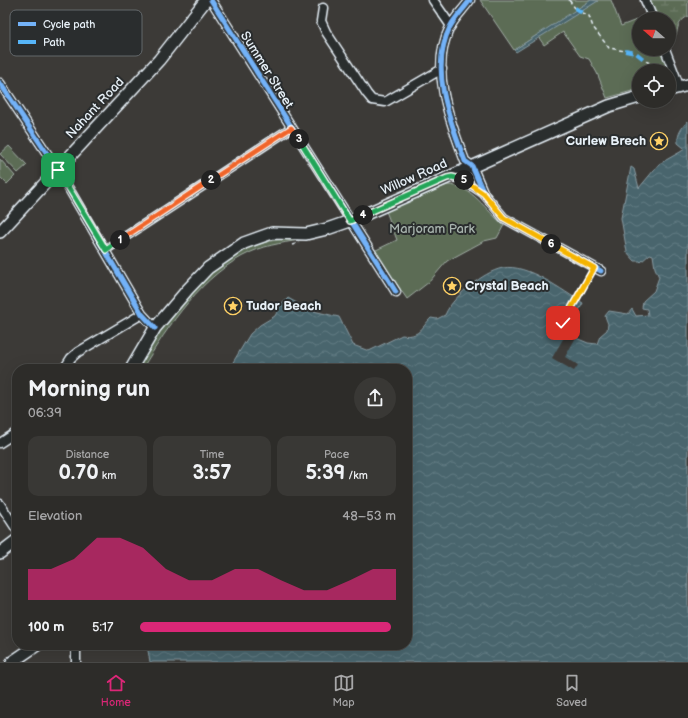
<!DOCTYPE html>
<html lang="en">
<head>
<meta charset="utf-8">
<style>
	:root { --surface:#2d2c29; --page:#393835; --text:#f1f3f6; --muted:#a7a7a8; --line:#484846; --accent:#db2777 }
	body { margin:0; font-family:"Balsamiq Sans",sans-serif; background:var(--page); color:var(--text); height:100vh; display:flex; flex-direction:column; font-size:15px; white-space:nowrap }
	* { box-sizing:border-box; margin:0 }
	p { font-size:13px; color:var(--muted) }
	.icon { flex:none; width:22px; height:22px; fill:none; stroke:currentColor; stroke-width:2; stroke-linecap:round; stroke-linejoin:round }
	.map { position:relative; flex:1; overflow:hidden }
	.side { position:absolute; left:12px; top:364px; width:400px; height:286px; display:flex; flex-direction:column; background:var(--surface); border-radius:16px; box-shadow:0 4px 16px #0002,0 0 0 1px var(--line) }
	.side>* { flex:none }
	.needle { width:26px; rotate:290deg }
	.buttons { position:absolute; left:632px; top:12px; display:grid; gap:8px }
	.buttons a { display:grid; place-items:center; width:44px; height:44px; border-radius:50%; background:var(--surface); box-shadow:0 4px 16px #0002,0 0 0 1px var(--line); font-size:20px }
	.pin { position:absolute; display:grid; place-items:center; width:34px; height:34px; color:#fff; margin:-17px; border-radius:8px; box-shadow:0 2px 6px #0006 }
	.km { position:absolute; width:20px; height:20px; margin:-10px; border-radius:50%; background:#222; color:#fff; font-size:11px; line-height:20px; text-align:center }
	.round { display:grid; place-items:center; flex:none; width:42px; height:42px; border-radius:21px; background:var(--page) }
	.overview { display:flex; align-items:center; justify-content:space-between; height:68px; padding:0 16px }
	h1 { font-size:22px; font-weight:700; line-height:30px }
	.figures { display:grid; grid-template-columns:repeat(3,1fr); gap:6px; height:68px; padding:4px 16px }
	.figures div { display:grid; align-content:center; border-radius:10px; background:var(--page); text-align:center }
	.figures b { font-size:20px; font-weight:700 }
	.figures small { font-size:11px; font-weight:400 }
	.figures p { font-size:11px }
	.chart { height:112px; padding:8px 16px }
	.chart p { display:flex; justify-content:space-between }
	.chart svg { width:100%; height:72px; margin-top:4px; fill:var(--accent); opacity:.7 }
	ul { padding:0 16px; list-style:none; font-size:13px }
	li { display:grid; grid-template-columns:64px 48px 1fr; align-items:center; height:30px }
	li i { height:10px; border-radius:5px; background:var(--accent) }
	.menu { display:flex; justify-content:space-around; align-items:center; height:56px; border-top:1px solid var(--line); background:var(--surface); font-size:11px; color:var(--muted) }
	.menu a { display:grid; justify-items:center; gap:2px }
	.menu .current { color:var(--accent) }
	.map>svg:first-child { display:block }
	.wetland { fill:url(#wetland-marsh); stroke:#a2aea6 }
	.park { fill:#5b6c55; stroke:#a2aea6 }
	.water { fill:url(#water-waves); stroke:#899da5 }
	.pier { fill:#3c3a37 }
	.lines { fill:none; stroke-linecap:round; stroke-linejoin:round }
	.lane-casing { stroke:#e8f1f8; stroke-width:7 }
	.street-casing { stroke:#e8f1f8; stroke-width:11 }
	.secondary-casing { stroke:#e8f1f8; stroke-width:14 }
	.path { stroke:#e8f1f8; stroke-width:1.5; stroke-dasharray:4 3; stroke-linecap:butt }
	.lane { stroke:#2a2d2e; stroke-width:4 }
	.street { stroke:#2a2d2e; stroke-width:8 }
	.secondary { stroke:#2a2d2e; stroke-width:11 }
	.quiet { stroke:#56b5f8; stroke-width:4; stroke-dasharray:8 4; stroke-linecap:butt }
	.cycleway-casing { stroke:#2a2d2e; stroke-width:8 }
	.cycleway { stroke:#73b2f8; stroke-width:5 }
	.split-1-casing { stroke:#fff; stroke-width:8 }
	.split-2-casing { stroke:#fff; stroke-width:8 }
	.split-3-casing { stroke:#fff; stroke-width:8 }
	.split-4-casing { stroke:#fff; stroke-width:8 }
	.split-5-casing { stroke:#fff; stroke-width:8 }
	.split-6-casing { stroke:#fff; stroke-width:8 }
	.split-7-casing { stroke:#fff; stroke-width:8 }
	.split-1 { stroke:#22a559; stroke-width:5 }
	.split-2 { stroke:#f0652b; stroke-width:5 }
	.split-3 { stroke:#f0652b; stroke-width:5 }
	.split-4 { stroke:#22a559; stroke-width:5 }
	.split-5 { stroke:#22a559; stroke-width:5 }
	.split-6 { stroke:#f5b400; stroke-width:5 }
	.split-7 { stroke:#f5b400; stroke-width:5 }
	.labels { text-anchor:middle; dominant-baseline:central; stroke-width:4; stroke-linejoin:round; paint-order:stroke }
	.street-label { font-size:13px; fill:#e8f1f8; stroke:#2a2d2e }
	.poi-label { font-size:13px; font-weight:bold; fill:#e8f1f8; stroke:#2a2d2e; text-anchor:start }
	.park-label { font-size:13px; fill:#a9b5af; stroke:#2a2d2e }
	.key { fill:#2a2d2e; stroke:#63686b; stroke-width:1 }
	.key-label { font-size:11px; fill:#e8f1f8 }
</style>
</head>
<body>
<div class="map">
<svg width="688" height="662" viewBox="0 0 688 662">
	<defs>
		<pattern id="wetland-marsh" width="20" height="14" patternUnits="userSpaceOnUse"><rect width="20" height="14" fill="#5b6c55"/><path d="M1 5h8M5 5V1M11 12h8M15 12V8" fill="none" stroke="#73816e"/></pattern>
		<pattern id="water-waves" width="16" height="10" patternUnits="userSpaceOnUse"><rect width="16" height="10" fill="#49656d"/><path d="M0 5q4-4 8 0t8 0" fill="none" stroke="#637c83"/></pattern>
	</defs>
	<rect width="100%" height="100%" fill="#3c3a37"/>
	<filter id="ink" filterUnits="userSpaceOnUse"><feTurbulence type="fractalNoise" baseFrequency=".025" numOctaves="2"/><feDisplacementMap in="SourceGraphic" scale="8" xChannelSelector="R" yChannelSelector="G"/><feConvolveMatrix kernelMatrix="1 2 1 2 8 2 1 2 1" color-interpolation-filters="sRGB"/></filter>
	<g filter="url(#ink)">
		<path class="wetland" d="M649,0H688V16C685,18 682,20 680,23C675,30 680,36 669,39V19H657Z"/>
		<path class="park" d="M480,0H611L621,26L639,19V49H660L668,71H639V89L607,98L597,73L589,59L580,56L563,32L544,45L537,35L514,50Z
			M9,146L27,165L18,173L0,154Z
			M0,159L15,176L7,184L0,177Z
			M447,185C473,185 485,211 504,225L497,238L484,241L447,261L429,282L407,299L374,251L397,240L386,211Z
			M283,239H307C288,242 269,244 251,252C202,274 169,325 142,369H135C166,316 217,245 283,239Z"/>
		<path class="water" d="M591,0L598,1L516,52L514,50Z
			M688,121V662H150L147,645H407V369H229L250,334L260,325L275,316L280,306L288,298L309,310L339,317L353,345L369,351L402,335C419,338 421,328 431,318L437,319L445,315C450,303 461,293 471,285C480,278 492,270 503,268C527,263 563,291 583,303L570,327L579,332L576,338L588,343L597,344L600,336L607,330L608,324L605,316L609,311L628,314L632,309L636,316L648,315L647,309L642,308L643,301L654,291L659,277L655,268L653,255L650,254L641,262L640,261H635L627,252L621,218L631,167L634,169L639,188L659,164L682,151L684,148L678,143C677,134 682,127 688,121Z"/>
		<path class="pier" d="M570,327L579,332L565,357L578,365L574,371L552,358Z"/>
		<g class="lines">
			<defs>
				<path id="lane" d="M563,323L594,268"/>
				<path id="street" d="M211,0L396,292
					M433,0L451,26
					M470,0C464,9 455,17 450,27C429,69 450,121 465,161L472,166L484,194L504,218L601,271
					M645,0L653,19
					M323,8L321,21L326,32L367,94L372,100L385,102L442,69
					M665,49L680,88
					M0,83L58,170L142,314L155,328
					M449,177L460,178L483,193
					M105,250L291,128
					M64,369L71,358L78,352L142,314
					M0,443L17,432
					M0,504L17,530
					M76,645V662"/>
				<path id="secondary" d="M669,90L688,85
					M0,232L159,60L206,0
					M131,369L155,328L188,289L208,268L244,243L272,233L306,234L327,229L350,221L609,106L639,97
					M0,553L17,540
					M12,662L37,645"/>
			</defs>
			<use href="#lane" class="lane-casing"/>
			<use href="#street" class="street-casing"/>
			<use href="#secondary" class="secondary-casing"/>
			<path class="path" d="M569,0L575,8
				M582,13L589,16L593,27L609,48L625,51
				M646,61L655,66H664
				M292,245L299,243"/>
			<use href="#lane" class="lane"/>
			<use href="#street" class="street"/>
			<use href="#secondary" class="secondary"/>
			<path class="quiet" d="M575,8L582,13
				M625,51L636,53L646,61"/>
			<defs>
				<path id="cycleway" d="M211,0L396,292
					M470,0C464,9 455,17 450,27C429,69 450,121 465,161L472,166L484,194L504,218L601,271
					M0,83L58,170L142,314L155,328"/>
			</defs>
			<use href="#cycleway" class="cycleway-casing"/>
			<use href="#cycleway" class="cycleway"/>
		</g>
	</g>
	<g class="lines" filter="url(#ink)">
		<defs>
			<path id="split-1" d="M58,170L106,250L120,240"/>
			<path id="split-2" d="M120,240L211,180"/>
			<path id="split-3" d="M211,180L291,128L299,139"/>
			<path id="split-4" d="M299,139L350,221L363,215"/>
			<path id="split-5" d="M363,215L447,178L452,177L464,180"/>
			<path id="split-6" d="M464,180L484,194L504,218L551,244"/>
			<path id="split-7" d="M551,244L594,268L563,323"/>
		</defs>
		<use href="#split-1" class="split-1-casing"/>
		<use href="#split-2" class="split-2-casing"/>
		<use href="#split-3" class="split-3-casing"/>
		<use href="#split-4" class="split-4-casing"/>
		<use href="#split-5" class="split-5-casing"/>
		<use href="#split-6" class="split-6-casing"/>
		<use href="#split-7" class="split-7-casing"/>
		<use href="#split-1" class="split-1"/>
		<use href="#split-2" class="split-2"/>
		<use href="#split-3" class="split-3"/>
		<use href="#split-4" class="split-4"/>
		<use href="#split-5" class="split-5"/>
		<use href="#split-6" class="split-6"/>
		<use href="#split-7" class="split-7"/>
	</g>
	<defs>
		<symbol id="sight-ring" viewBox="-11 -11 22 22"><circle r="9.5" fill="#2a2d2e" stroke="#ffd166" stroke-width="1.5"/><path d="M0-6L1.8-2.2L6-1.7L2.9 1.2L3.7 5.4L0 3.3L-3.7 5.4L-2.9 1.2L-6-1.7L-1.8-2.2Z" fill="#ffd166"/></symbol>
	</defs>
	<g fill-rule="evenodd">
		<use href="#sight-ring" x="649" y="131" width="20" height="20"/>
		<use href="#sight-ring" x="442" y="276" width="20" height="20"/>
		<use href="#sight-ring" x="223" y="296" width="20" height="20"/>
	</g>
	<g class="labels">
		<g class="street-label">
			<text transform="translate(267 70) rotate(58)">Summer Street</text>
			<text transform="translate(95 108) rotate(-47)">Nahant Road</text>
			<text transform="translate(414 177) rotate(-24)">Willow Road</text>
		</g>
		<g class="poi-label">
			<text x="646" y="141" text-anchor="end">Curlew Brech</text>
			<text x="465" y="286">Crystal Beach</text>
			<text x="246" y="306">Tudor Beach</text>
		</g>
		<g class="park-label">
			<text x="432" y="229">Marjoram Park</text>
		</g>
	</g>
	<rect x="10" y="10" width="132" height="46" rx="6" class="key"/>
	<rect x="18" y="22" width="18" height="4" fill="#73b2f8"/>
	<rect x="18" y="40" width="18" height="4" fill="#56b5f8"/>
	<g class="key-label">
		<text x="43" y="28">Cycle path</text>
		<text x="43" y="46">Path</text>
	</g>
</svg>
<div class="buttons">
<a><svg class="needle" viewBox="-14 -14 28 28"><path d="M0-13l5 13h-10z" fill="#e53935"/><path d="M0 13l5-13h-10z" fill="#a7a7a8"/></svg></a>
<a><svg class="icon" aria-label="locate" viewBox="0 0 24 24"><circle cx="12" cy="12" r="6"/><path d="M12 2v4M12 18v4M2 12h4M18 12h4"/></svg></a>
</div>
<div class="pin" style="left:58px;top:170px;background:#1e9e55"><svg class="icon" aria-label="arrive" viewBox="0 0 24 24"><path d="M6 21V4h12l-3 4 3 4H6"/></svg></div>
<div class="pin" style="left:563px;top:323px;background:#d93025"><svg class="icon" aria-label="check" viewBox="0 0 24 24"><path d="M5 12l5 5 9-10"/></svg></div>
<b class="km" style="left:120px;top:240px">1</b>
<b class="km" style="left:211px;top:180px">2</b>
<b class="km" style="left:299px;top:139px">3</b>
<b class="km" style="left:363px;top:215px">4</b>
<b class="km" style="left:464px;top:180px">5</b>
<b class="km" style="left:551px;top:244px">6</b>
<section class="side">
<div class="overview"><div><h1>Morning run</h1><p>06:39</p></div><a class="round"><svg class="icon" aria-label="share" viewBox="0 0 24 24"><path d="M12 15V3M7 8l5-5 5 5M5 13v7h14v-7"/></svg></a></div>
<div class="figures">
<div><p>Distance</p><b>0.70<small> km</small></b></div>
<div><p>Time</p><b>3:57</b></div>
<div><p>Pace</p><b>5:39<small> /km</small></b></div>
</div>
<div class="chart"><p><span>Elevation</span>48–53 m</p>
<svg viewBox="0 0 160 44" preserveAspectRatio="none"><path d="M0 44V25L10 25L20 19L30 6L40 6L50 12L60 25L70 32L80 32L90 25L100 25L110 32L120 38L130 38L140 32L150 25L160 25V44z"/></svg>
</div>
<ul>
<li><b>100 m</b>5:17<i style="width:98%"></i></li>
</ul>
</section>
</div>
<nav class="menu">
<a class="current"><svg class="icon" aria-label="home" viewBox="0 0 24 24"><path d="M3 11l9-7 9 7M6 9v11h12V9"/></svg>Home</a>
<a><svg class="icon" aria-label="map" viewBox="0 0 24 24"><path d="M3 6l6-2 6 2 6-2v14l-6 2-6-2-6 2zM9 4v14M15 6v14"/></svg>Map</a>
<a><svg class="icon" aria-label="saved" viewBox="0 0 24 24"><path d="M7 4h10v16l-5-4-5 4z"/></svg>Saved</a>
</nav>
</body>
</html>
